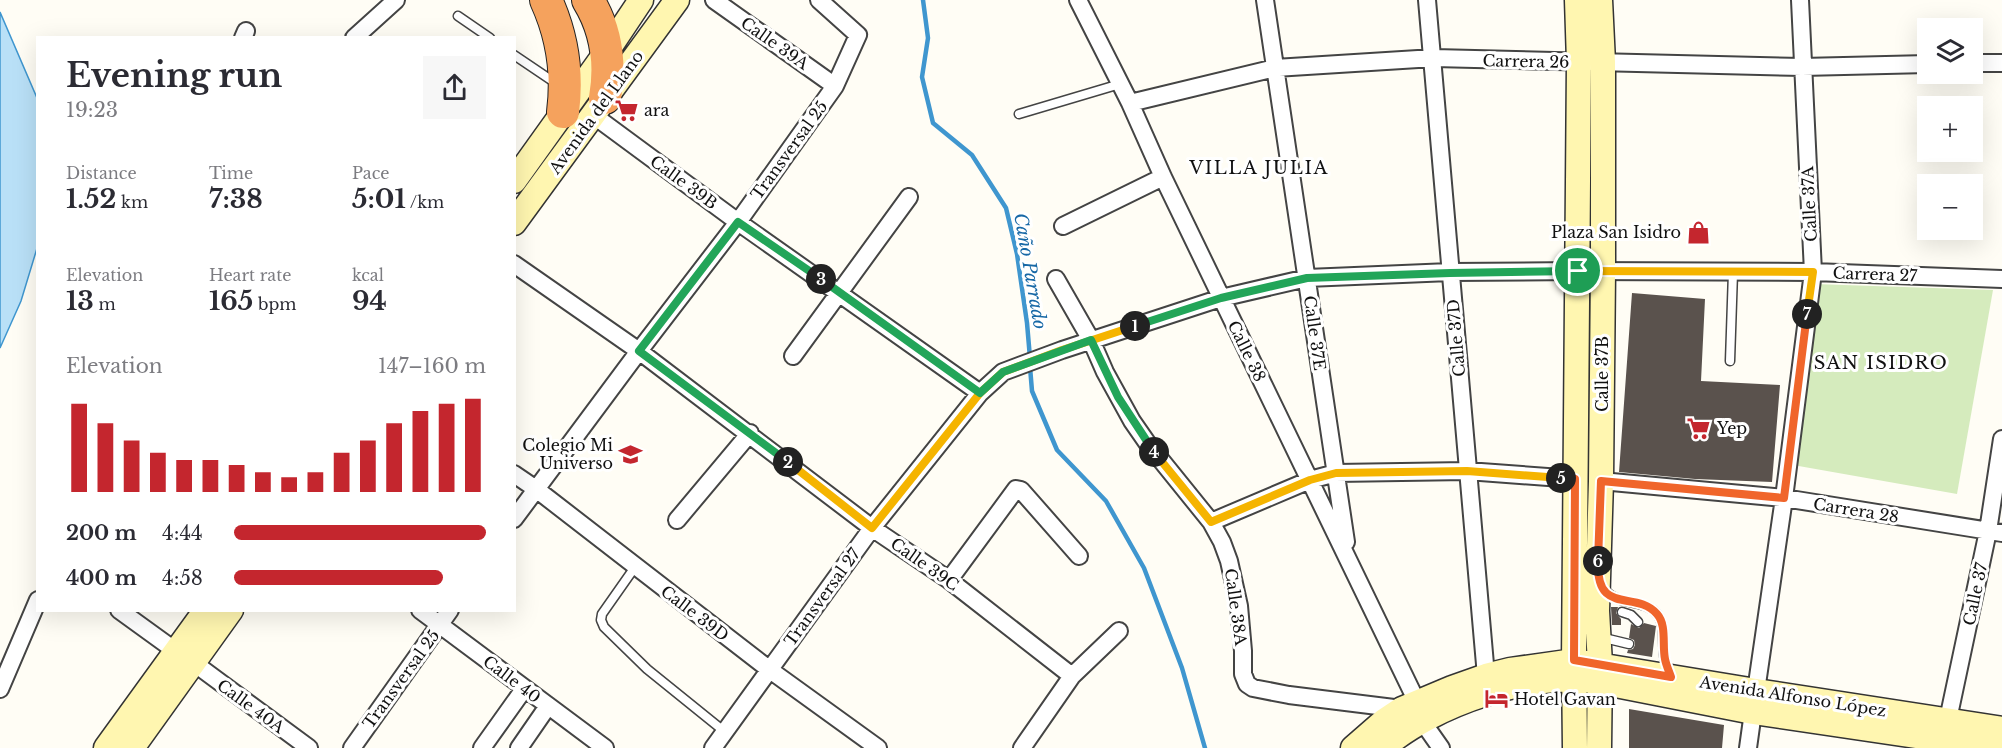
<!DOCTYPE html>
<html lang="en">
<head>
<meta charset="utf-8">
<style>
	:root { --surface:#fff; --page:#f7f7f7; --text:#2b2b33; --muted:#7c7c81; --accent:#c4262e }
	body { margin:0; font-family:"Libre Baskerville",serif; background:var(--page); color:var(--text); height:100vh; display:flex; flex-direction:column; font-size:22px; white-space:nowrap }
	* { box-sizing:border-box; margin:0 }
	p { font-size:20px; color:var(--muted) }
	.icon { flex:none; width:33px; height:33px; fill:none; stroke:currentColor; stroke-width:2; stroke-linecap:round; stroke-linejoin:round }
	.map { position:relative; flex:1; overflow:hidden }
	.details { position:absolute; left:36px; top:36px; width:480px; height:576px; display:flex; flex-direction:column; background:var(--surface); border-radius:0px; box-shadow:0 6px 24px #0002 }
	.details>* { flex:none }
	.buttons { position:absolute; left:1917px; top:18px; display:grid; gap:12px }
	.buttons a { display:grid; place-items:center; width:66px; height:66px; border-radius:0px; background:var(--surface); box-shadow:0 6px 24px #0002; font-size:30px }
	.pin { position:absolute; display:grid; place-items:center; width:51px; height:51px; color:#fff; margin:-26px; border:3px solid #fff; border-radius:50%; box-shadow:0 2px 6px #0007 }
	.km { position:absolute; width:30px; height:30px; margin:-15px; border-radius:50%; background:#222; color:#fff; font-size:16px; line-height:30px; text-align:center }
	.round { display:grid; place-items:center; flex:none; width:63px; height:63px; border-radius:0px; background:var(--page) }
	.head { display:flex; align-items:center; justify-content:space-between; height:102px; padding:0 30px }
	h1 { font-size:33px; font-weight:700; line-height:45px }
	.stats { display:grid; grid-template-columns:repeat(3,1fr); gap:9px; height:102px; padding:6px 30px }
	.stats div { display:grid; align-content:center }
	.stats b { font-size:26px; font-weight:700 }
	.stats small { font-size:16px; font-weight:400 }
	.stats p { font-size:16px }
	.chart { height:168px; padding:12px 30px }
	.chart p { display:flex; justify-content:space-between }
	.chart svg { width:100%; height:108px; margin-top:6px; stroke:var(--accent); stroke-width:6 }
	ul { padding:0 30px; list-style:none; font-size:20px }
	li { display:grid; grid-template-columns:96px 72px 1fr; align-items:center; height:45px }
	li i { height:15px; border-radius:8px; background:var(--accent) }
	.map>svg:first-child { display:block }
	.green { fill:#d5ebbd }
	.water { fill:#b9e0f7; stroke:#3f96cf; stroke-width:1.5 }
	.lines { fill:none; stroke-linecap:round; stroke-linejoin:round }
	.stream { stroke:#3f96cf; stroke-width:4.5 }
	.building { fill:#5a524d }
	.lane-casing { stroke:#444; stroke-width:11 }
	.street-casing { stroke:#444; stroke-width:20 }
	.secondary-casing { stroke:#333; stroke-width:27 }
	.highway-casing { stroke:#222; stroke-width:34 }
	.lane { stroke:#fff; stroke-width:8 }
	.street { stroke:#fff; stroke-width:16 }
	.secondary { stroke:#fff6b0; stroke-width:24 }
	.highway { stroke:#f5a25d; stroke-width:32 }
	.split-1-casing { stroke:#fff; stroke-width:12 }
	.split-2-casing { stroke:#fff; stroke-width:12 }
	.split-3-casing { stroke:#fff; stroke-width:12 }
	.split-4-casing { stroke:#fff; stroke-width:12 }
	.split-5-casing { stroke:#fff; stroke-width:12 }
	.split-6-casing { stroke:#fff; stroke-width:12 }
	.split-7-casing { stroke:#fff; stroke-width:12 }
	.split-8-casing { stroke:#fff; stroke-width:12 }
	.split-1 { stroke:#22a559; stroke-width:8 }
	.split-2 { stroke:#f5b400; stroke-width:8 }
	.split-3 { stroke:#22a559; stroke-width:8 }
	.split-4 { stroke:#22a559; stroke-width:8 }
	.split-5 { stroke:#f5b400; stroke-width:8 }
	.split-6 { stroke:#f0652b; stroke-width:8 }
	.split-7 { stroke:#f0652b; stroke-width:8 }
	.split-8 { stroke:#f5b400; stroke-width:8 }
	.labels { text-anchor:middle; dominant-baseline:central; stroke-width:6; stroke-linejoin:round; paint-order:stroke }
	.street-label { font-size:16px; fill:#111; stroke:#fff }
	.poi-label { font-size:16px; fill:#111; stroke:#fff; text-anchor:start }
	.neighbourhood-label { font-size:18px; letter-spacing:1.5px; fill:#111; stroke:#fff }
	.water-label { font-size:18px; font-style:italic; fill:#1768a6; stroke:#fff }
</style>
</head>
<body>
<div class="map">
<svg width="2002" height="748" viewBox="0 0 2002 748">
	<rect width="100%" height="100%" fill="#fffdf5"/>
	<path class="green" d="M1814,284L1993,290L1957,494L1793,465Z"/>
	<path class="water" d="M0,12L37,98L38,245L21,301L0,348Z"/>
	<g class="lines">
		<path class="stream" d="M923,0L928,38L922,77L933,123L972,155L1006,208L1017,254L1027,323L1030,358
			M1030,367L1032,391L1057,450L1106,501L1144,568L1182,668L1205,748"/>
	</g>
	<path class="building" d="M1632,293L1705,299L1701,381L1780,385L1772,482L1695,479L1619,472Z
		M1611,607H1618L1616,613L1621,619V625H1612Z
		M1644,623L1656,626L1652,657L1627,653L1628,650L1633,649L1635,645L1634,640L1629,638L1631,624L1639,628Z
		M1629,709L1724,725L1722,748H1629Z"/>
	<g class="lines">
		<defs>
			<path id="lane" d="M458,16L490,38
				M514,55L557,84
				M1019,114L1120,84
				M1730,361L1733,272
				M635,567L602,614L601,620L604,627L647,669L725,732
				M1603,587C1615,607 1642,597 1657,614C1667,626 1661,646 1665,660C1666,665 1668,669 1670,674
				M1622,612L1631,615L1638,622
				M1600,637L1629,644"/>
			<path id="street" d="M714,0L835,86
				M1078,0L1130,103L1163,177L1417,702
				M1265,0L1346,542
				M1427,0L1486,676
				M243,38L246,31
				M354,38L396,0
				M1972,63H2002
				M1130,103L1275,68L1434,58L1802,67L1928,64
				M593,115L738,222L980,393
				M1063,226L1163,177
				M514,264L639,351L872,528L949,580L1072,676
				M1056,279L1091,340L1105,372L1132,421L1148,444L1211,522L1222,542L1229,561L1239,606L1243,651V674L1247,684L1253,688L1289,695L1402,709
				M793,356L909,197
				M514,474L536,489L770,670L878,748
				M1601,481L1784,498L2002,533
				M514,519L639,351L738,222L835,86L858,35L819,0
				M677,520L750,433
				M1211,522L1310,480L1336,473L1467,471L1575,479
				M949,580L1016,489L1021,490L1079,556
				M119,610L177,652
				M420,610L605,748
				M194,663L309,748
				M0,689L38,600
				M1756,691L1784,498L1813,272L1800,0
				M1422,721L1441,748
				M1946,729L1988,531L2002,439
				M352,748L450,610
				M482,748L524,689
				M519,748L548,706
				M713,748L872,528L980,393L1003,372L1062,350L1221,298L1307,278L1450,272L1578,271L1813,272L2002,279
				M1022,748L1072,676L1119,631
				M1748,748L1753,712"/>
			<path id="secondary" d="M514,181L607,51L641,0
				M514,223L677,0
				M106,748L206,610
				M132,748L231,610
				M1353,748L1384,721L1402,709L1452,688L1486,676L1510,670L1574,661L1756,691L2002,729
				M1383,748C1434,704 1532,670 1600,682L1753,712L1998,748
				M1575,748L1574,661L1579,62L1577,0
				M1599,748L1600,664L1597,611L1601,481L1603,271V62L1600,0"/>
			<path id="highway" d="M546,0C562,35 568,73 563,112
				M588,0C607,31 611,63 605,98"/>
		</defs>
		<use href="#lane" class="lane-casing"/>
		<use href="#street" class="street-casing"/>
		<use href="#secondary" class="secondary-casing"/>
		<use href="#highway" class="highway-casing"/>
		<use href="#lane" class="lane"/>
		<use href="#street" class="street"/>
		<use href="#secondary" class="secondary"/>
		<use href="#highway" class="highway"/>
	</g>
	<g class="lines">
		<defs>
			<path id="split-1" d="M1135,326L1221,298L1307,278L1450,273L1578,271"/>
			<path id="split-2" d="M788,462L872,528L980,393L1003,372L1062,350L1135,326"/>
			<path id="split-3" d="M788,462L639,351L738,222L821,279"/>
			<path id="split-4" d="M821,279L980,393L1003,372L1091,340L1118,397L1154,452"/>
			<path id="split-5" d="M1154,452L1211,522L1310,480L1336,473L1467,471L1561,478"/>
			<path id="split-6" d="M1561,478L1575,479L1574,660L1671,677C1669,671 1666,665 1665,659C1662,645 1667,625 1657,614C1635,589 1596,617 1598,561"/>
			<path id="split-7" d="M1598,561L1601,481L1784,498L1807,314"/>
			<path id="split-8" d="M1578,271L1813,272L1807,314"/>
		</defs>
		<use href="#split-1" class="split-1-casing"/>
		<use href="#split-2" class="split-2-casing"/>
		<use href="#split-3" class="split-3-casing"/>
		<use href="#split-4" class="split-4-casing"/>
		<use href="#split-5" class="split-5-casing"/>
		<use href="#split-6" class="split-6-casing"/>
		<use href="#split-7" class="split-7-casing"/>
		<use href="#split-8" class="split-8-casing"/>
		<use href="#split-1" class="split-1"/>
		<use href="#split-2" class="split-2"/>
		<use href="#split-3" class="split-3"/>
		<use href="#split-4" class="split-4"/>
		<use href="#split-5" class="split-5"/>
		<use href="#split-6" class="split-6"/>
		<use href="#split-7" class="split-7"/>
		<use href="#split-8" class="split-8"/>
	</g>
	<defs>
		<symbol id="supermarket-bare" viewBox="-9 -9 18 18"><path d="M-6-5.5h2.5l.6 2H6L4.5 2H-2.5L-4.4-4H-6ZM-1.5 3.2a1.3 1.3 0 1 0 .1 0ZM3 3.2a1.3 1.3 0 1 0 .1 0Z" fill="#c4262e" stroke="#fff" stroke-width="2.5" paint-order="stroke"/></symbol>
		<symbol id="shop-bare" viewBox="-9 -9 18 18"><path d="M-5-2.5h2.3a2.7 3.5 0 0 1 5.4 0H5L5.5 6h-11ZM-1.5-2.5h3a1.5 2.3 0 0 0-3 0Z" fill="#c4262e" stroke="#fff" stroke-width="2.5" paint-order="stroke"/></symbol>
		<symbol id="school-bare" viewBox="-9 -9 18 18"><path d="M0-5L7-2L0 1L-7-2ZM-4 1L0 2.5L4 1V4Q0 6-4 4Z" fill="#c4262e" stroke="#fff" stroke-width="2.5" paint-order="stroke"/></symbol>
		<symbol id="hotel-bare" viewBox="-9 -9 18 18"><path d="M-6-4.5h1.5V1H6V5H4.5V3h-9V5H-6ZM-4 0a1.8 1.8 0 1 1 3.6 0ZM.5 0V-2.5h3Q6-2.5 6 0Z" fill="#c4262e" stroke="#fff" stroke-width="2.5" paint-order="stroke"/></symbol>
	</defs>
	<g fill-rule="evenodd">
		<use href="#supermarket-bare" x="610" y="94" width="33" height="33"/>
		<use href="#shop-bare" x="1682" y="216" width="33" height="33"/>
		<use href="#supermarket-bare" x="1682" y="412" width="33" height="33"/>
		<use href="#school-bare" x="614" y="438" width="33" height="33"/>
		<use href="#hotel-bare" x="1480" y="682" width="33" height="33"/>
	</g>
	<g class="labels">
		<g class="street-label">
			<text transform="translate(775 43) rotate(35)">Calle 39A</text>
			<text transform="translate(1526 61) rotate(1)">Carrera 26</text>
			<text transform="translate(596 112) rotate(-54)">Avenida del Llano</text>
			<text transform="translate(789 150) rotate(-54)">Transversal 25</text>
			<text transform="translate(684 182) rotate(36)">Calle 39B</text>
			<text transform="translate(1809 204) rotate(-93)">Calle 37A</text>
			<text transform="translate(1875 274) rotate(2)">Carrera 27</text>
			<text transform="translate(1315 333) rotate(82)">Calle 37E</text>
			<text transform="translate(1456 338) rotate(-95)">Calle 37D</text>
			<text transform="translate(1247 351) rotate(64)">Calle 38</text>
			<text transform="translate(1602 374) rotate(-90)">Calle 37B</text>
			<text transform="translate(1856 510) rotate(9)">Carrera 28</text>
			<text transform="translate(925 564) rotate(35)">Calle 39C</text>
			<text transform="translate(1975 594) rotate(-78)">Calle 37</text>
			<text transform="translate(822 597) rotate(-54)">Transversal 27</text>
			<text transform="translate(1236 607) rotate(82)">Calle 38A</text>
			<text transform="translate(695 613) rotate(37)">Calle 39D</text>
			<text transform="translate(401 679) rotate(-54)">Transversal 25</text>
			<text transform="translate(512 679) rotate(37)">Calle 40</text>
			<text transform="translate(1793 696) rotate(9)">Avenida Alfonso López</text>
			<text transform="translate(251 706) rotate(36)">Calle 40A</text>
		</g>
		<g class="poi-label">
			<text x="644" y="110">ara</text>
			<text x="1681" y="232" text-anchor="end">Plaza San Isidro</text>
			<text x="1717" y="428">Yep</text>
			<text x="613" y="445" text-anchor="end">Colegio Mi<tspan x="613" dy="18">Universo</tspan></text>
			<text x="1514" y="699">Hotel Gavan</text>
		</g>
		<g class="neighbourhood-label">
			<text x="1259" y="168">VILLA JULIA</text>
			<text x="1881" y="363">SAN ISIDRO</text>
		</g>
		<g class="water-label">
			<text transform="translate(1030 271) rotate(80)">Caño Parrado</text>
		</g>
	</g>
</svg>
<div class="buttons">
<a><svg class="icon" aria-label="layers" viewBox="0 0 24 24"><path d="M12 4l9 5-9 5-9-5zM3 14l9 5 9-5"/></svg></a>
<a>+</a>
<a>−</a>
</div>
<div class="pin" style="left:1578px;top:271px;background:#1e9e55"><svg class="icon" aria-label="arrive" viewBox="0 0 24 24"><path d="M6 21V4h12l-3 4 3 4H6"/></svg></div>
<b class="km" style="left:1135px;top:326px">1</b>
<b class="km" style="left:788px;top:462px">2</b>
<b class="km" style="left:821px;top:279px">3</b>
<b class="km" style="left:1154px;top:452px">4</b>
<b class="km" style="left:1561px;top:478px">5</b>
<b class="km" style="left:1598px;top:561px">6</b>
<b class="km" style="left:1807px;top:314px">7</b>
<section class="details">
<div class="head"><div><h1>Evening run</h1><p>19:23</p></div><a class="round"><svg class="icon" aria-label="share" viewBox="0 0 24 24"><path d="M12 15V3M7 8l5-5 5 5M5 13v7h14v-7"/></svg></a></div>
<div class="stats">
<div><p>Distance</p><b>1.52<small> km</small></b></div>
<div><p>Time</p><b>7:38</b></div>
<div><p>Pace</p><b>5:01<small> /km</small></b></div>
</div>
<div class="stats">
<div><p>Elevation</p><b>13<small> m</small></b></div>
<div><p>Heart rate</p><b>165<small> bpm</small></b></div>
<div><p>kcal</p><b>94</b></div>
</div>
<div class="chart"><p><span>Elevation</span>147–160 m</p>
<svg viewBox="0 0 160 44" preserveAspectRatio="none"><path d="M5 44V8M15 44V16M25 44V23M35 44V28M45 44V31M55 44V31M65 44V33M75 44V36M85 44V38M95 44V36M105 44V28M115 44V23M125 44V16M135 44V11M145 44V8M155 44V6"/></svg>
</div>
<ul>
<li><b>200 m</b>4:44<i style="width:100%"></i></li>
<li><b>400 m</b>4:58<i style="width:83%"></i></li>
</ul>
</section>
</div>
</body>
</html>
